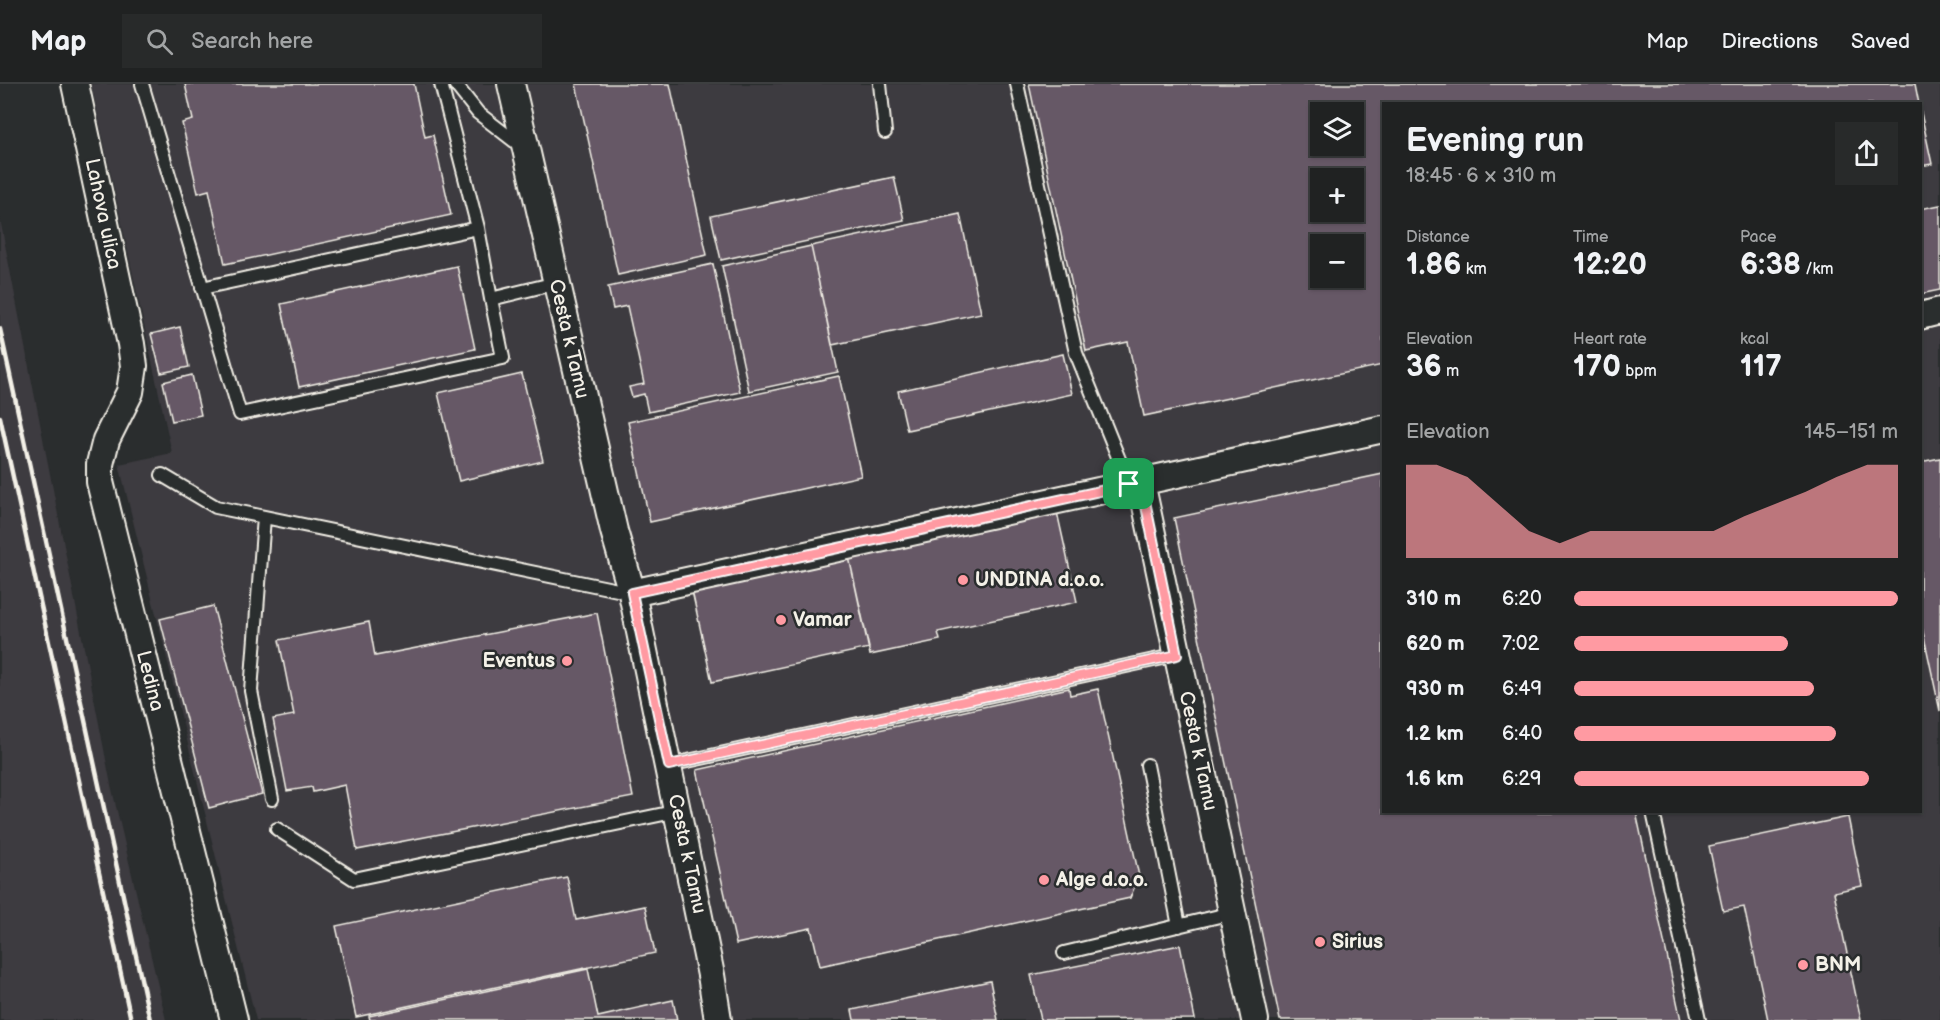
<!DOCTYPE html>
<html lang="en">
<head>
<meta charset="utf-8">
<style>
	:root { --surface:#202222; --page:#282a2a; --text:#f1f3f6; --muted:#a2a4a5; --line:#3d3f40; --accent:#ff9aa2 }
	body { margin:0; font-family:"Balsamiq Sans",sans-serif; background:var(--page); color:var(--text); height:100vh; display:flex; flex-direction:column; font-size:22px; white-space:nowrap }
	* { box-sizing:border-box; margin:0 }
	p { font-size:20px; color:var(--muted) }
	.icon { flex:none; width:33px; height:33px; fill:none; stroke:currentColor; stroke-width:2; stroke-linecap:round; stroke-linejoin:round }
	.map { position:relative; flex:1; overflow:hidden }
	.drawer { position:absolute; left:1382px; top:18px; width:540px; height:711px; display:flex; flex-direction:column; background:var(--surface); border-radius:0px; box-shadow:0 2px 4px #0004,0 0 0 2px var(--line) }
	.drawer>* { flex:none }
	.controls { position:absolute; left:1310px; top:18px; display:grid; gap:12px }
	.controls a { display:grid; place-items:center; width:54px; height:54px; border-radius:0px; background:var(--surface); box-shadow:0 2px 4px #0004,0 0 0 2px var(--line); font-size:30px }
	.pin { position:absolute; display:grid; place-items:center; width:51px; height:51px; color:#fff; margin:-26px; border-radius:12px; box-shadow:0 3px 9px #0006 }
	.round { display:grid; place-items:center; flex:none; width:63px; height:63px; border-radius:0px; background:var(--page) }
	.overview { display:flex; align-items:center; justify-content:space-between; height:102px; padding:0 24px }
	h1 { font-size:33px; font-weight:800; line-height:45px }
	.figures { display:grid; grid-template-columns:repeat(3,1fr); gap:9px; height:102px; padding:6px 24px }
	.figures div { display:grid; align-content:center }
	.figures b { font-size:30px; font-weight:800 }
	.figures small { font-size:16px; font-weight:400 }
	.figures p { font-size:16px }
	.chart { height:168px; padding:12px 24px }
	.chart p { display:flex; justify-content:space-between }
	.chart svg { width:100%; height:108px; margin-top:6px; fill:var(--accent); opacity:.7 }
	ul { padding:0 24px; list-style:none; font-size:20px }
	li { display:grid; grid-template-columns:96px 72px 1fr; align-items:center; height:45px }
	li i { height:15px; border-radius:8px; background:var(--accent) }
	header { display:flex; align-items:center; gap:36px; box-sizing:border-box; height:84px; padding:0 30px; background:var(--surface); border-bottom:2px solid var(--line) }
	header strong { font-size:28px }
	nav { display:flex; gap:33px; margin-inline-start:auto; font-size:21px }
	.search { width:420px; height:54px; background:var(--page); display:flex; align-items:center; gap:15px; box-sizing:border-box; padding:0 21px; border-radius:0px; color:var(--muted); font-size:22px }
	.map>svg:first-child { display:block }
	.built { fill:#3c3a3f; fill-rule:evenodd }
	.building { fill:#665966; stroke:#f4f1e8; stroke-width:1.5; fill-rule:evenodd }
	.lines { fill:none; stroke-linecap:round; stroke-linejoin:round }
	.service-casing { stroke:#f4f1e8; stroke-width:16 }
	.minor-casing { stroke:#f4f1e8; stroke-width:30 }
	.service { stroke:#2a2d2e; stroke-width:12 }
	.minor { stroke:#2a2d2e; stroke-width:26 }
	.rail { stroke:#f4f1e8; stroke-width:4.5 }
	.route-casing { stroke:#fff; stroke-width:12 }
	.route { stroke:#ff9aa2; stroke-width:8 }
	.poi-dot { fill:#ff9aa2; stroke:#2a2d2e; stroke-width:2 }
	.labels { text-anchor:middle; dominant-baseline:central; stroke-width:5; stroke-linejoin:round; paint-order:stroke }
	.street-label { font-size:20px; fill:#f4f1e8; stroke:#2a2d2e }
	.poi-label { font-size:20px; font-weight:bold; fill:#f4f1e8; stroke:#2a2d2e; text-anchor:start }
</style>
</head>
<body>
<header>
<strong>Map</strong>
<div class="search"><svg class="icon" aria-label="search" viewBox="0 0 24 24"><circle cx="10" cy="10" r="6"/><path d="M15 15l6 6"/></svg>Search here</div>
<nav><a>Map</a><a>Directions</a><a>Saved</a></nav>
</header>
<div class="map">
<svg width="1940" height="936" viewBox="0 0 1940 936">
	<rect width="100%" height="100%" fill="#2a2d2e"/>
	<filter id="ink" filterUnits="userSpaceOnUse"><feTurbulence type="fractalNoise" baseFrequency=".0167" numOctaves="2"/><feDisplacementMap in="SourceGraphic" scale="12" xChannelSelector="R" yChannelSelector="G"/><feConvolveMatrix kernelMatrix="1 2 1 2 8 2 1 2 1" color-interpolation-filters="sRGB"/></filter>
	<g filter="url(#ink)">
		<path class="built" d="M91,0H1940V936H256L119,380L172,369ZM1383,20H1920V728H1383ZM1320,28H1353V62H1320ZM1320,94H1353V128H1320ZM1320,160H1353V194H1320Z
			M0,135L111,701L166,936H0Z"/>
		<path class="building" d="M185,0H414L425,53L433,51L451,131L225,180L209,106L198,109L182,39L193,36Z
			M576,0H670L707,171L618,191Z
			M1029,0H1915L1919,20H1383V281L1144,332L1128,258L1086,267ZM1320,28H1353V62H1320ZM1320,94H1353V128H1320ZM1320,160H1353V194H1320Z
			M1920,24L1932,80L1920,82Z
			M894,93L904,136L721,176L711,132Z
			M1940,121V206L1920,210V125Z
			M960,130L981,229L832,261L811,162Z
			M811,162L838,288L749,307L722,182Z
			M713,180L740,308L648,328L644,310L632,313L629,303L644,300L627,222L613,225L608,203Z
			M457,182L475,265L299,303L281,220Z
			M180,243L189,283L161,289L151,250Z
			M1063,270L1072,310L907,346L898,307Z
			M522,290L543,377L459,397L438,309Z
			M192,291L201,331L172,337L163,298Z
			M839,292L861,392L650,438L628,338Z
			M1940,374V627L1920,534V378Z
			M1383,390V728H1636L1681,936H1280L1174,434Z
			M1057,428L1077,518L938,548L940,556L870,571L849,473Z
			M849,473L869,564L712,598L692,507Z
			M213,522L262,710L209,724L160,535Z
			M597,529L633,713L357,766L345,701L313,708L312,703L287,707L273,635L294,631L279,556L369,538L375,572Z
			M1069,604L1070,611L1098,605L1139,792L1130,814L820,882L811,844L736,860L697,686Z
			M1848,733L1862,802L1834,808L1861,936H1768L1744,823L1723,827L1709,762Z
			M567,793L576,836L645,822L655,869L356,933L336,842Z
			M1180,861L1195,935L1041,936L1031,891Z
			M588,885L598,933L673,916L677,936H370L369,932Z
			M990,897L998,936H854L852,926Z"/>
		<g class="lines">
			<defs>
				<path id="service" d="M142,0L240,330L503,274L491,215L556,199
					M441,0L478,144L491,215
					M455,0L478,29L522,63
					M880,0L885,48
					M1017,0L1076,269L1129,400
					M202,204L478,144
					M162,391L216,423L632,509
					M264,433L251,607L272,715
					M669,681L1177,571
					M1147,681L1179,842
					M1653,728L1699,936
					M277,745L354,795L678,727
					M1064,869L1232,829"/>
				<path id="minor" d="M75,0L131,260L134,282L130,308L106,356L100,380V398L234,936
					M511,0L614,447L632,509L711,891L718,936
					M1920,232L1940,227
					M1141,398L1255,936
					M632,509L1383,345"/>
			</defs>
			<use href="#service" class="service-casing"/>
			<use href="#minor" class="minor-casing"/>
			<use href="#service" class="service"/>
			<use href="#minor" class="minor"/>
			<path class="rail" d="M0,245L150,936
				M0,333L131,936"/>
		</g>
	</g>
	<g class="lines" filter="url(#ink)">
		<defs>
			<path id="route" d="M1141,398L1177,571L669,681L632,509Z"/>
		</defs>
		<use href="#route" class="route-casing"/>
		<use href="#route" class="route"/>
	</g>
	<g class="poi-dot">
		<circle cx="963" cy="496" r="6"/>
		<circle cx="781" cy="536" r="6"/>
		<circle cx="567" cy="577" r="6"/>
		<circle cx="1044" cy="796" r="6"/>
		<circle cx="1320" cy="858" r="6"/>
		<circle cx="1803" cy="881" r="6"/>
	</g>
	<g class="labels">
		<g class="street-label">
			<text transform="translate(103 130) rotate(78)">Lahova ulica</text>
			<text transform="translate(569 255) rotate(77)">Cesta k Tamu</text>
			<text transform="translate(150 597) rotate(76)">Ledina</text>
			<text transform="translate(1198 667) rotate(78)">Cesta k Tamu</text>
			<text transform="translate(687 770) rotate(78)">Cesta k Tamu</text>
		</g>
		<g class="poi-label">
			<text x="975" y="496">UNDINA d.o.o.</text>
			<text x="793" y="536">Vamar</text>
			<text x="555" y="577" text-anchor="end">Eventus</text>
			<text x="1056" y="796">Alge d.o.o.</text>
			<text x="1332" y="858">Sirius</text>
			<text x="1815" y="881">BNM</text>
		</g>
	</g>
</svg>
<div class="controls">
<a><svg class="icon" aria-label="layers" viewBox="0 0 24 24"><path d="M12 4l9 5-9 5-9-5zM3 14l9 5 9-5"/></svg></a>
<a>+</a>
<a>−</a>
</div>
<div class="pin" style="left:1129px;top:400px;background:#1e9e55"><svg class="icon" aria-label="arrive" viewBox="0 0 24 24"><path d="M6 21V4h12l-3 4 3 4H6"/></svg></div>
<section class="drawer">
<div class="overview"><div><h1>Evening run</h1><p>18:45 · 6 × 310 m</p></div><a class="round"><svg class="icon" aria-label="share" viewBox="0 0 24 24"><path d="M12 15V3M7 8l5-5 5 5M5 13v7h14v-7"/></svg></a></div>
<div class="figures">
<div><p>Distance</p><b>1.86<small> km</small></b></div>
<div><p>Time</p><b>12:20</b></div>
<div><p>Pace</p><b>6:38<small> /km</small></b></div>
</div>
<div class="figures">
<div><p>Elevation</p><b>36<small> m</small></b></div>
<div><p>Heart rate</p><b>170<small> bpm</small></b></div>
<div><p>kcal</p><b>117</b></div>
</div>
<div class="chart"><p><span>Elevation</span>145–151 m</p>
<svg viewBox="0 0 160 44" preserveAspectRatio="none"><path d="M0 44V6L10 6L20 11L30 22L40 33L50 38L60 33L70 33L80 33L90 33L100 33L110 27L120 22L130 17L140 11L150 6L160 6V44z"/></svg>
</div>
<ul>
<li><b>310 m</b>6:20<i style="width:100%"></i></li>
<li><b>620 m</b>7:02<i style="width:66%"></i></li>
<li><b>930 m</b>6:49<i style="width:74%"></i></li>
<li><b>1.2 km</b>6:40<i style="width:81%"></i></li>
<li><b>1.6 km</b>6:29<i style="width:91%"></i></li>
</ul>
</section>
</div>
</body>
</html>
